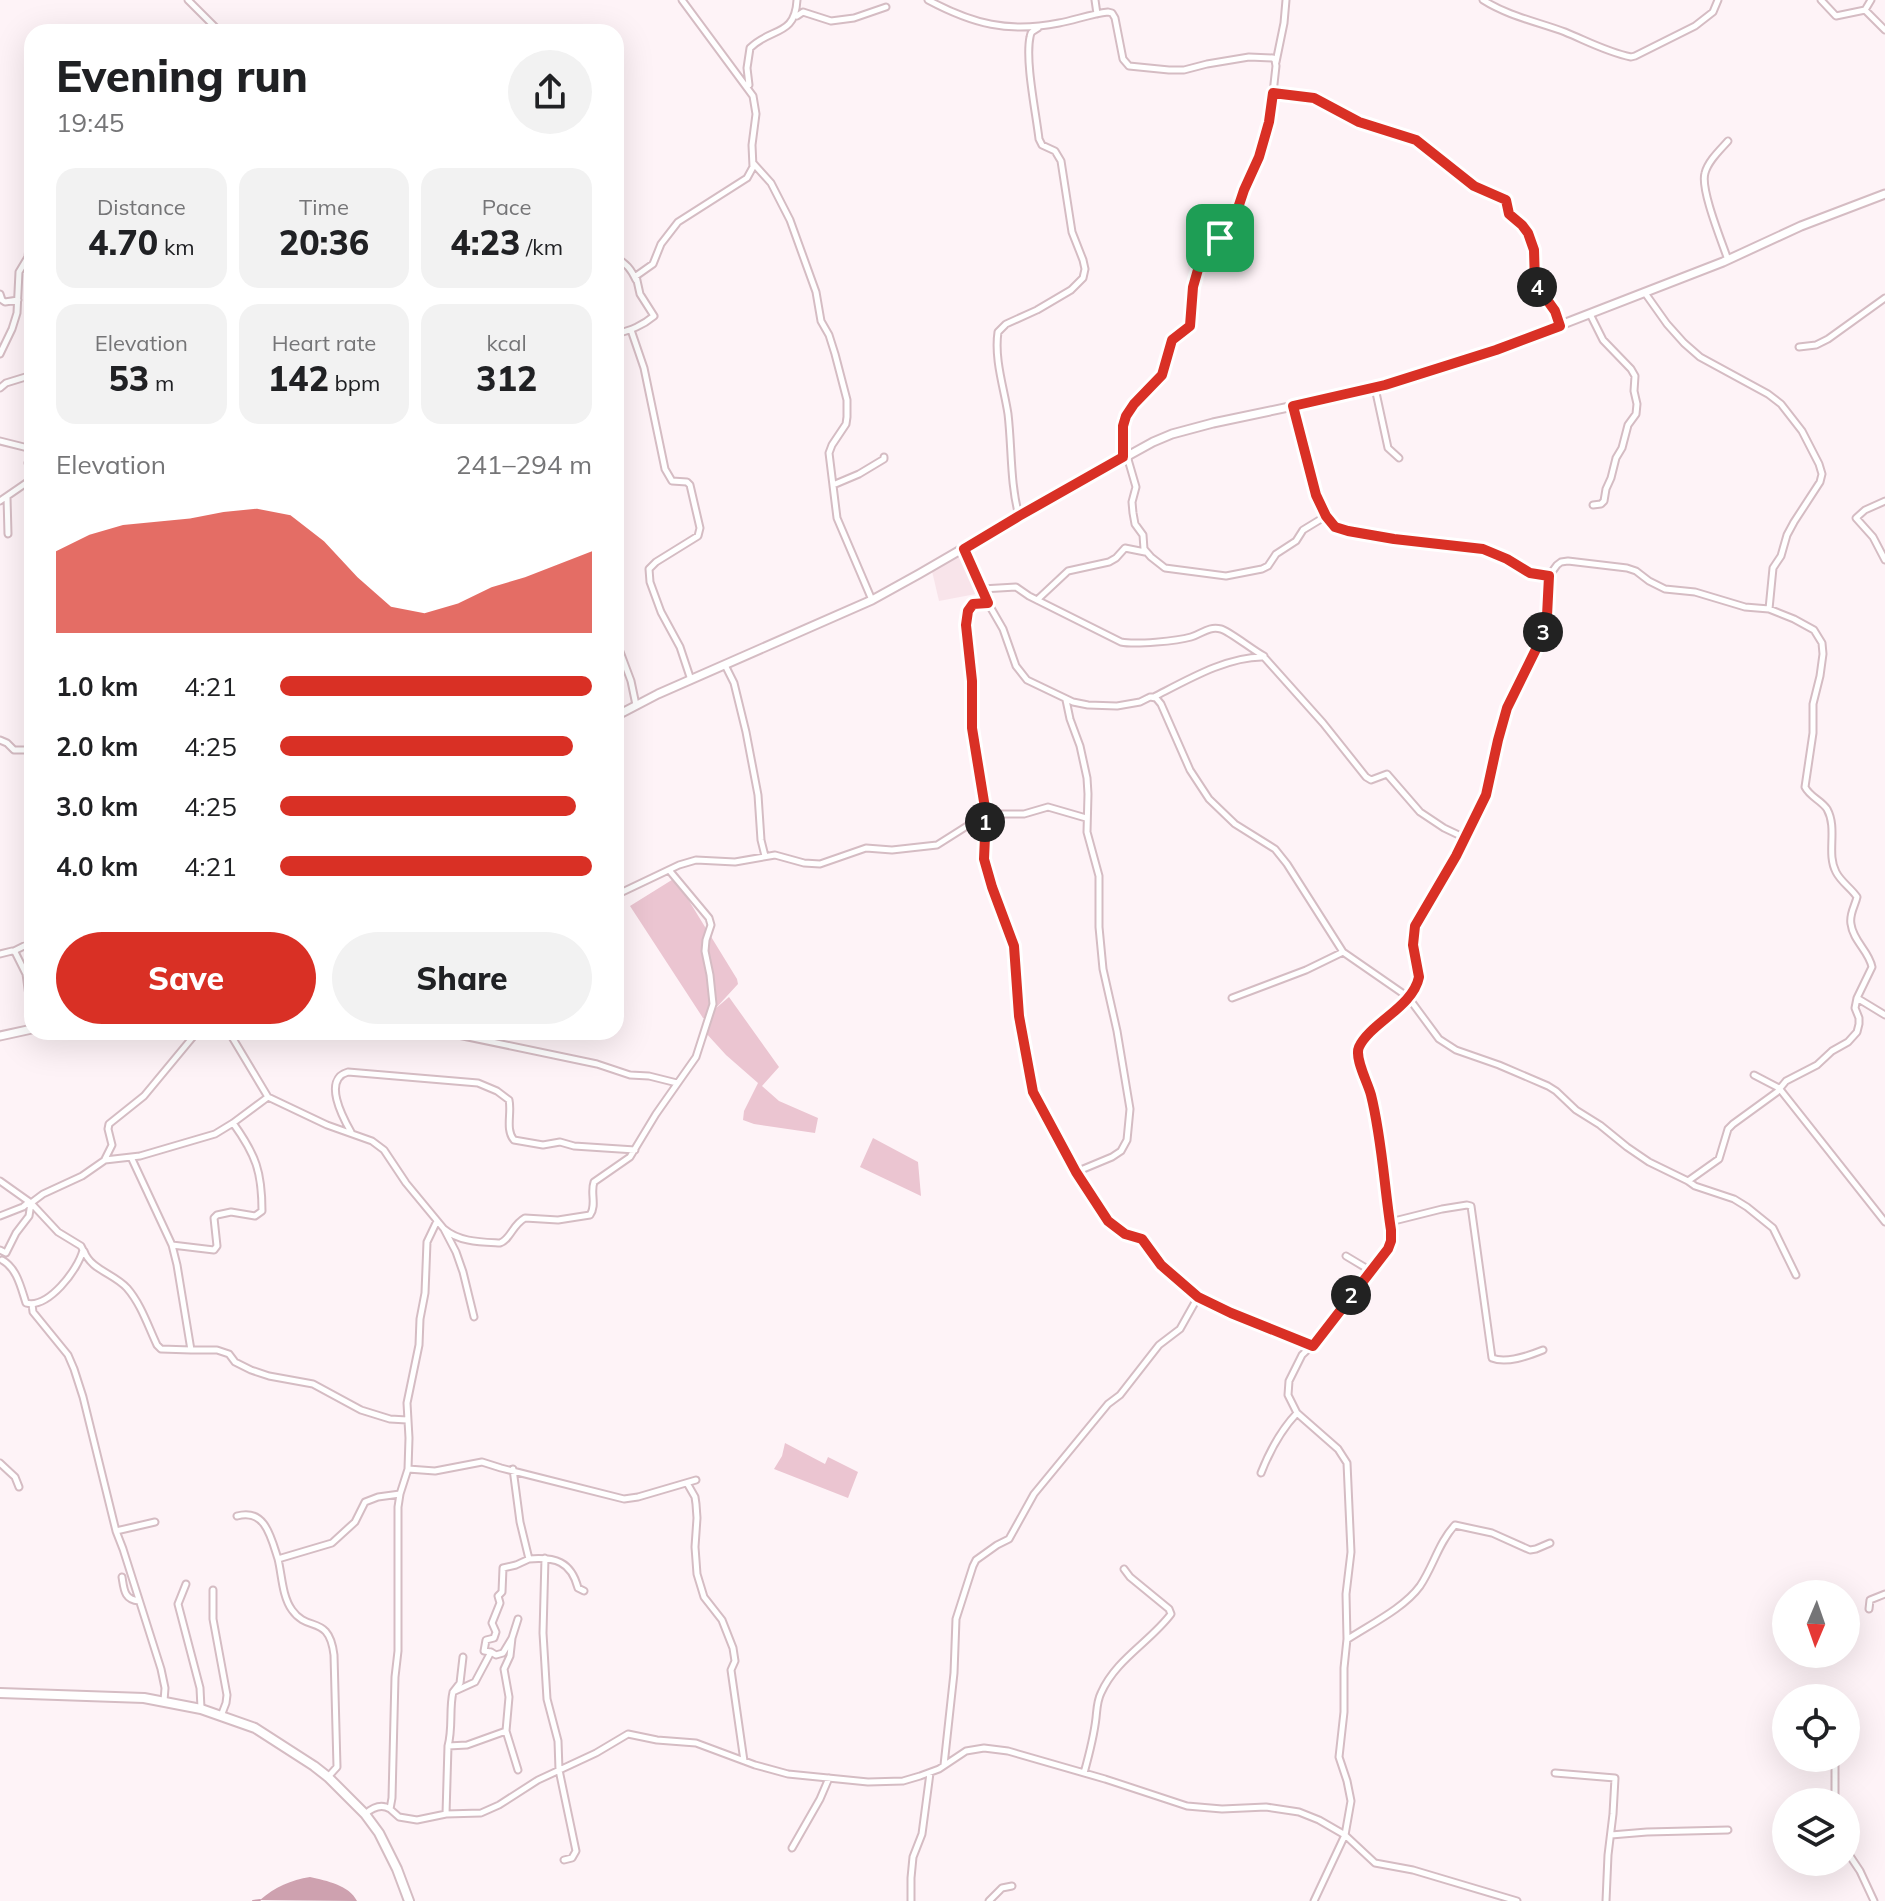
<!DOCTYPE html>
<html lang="en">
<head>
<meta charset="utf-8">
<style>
	:root { --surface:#fff; --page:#f2f2f2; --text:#202124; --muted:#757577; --accent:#d93025 }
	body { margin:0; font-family:Mulish,sans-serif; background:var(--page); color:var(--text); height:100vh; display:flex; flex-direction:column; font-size:30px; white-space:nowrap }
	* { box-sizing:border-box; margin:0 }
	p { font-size:26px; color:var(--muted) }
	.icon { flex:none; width:44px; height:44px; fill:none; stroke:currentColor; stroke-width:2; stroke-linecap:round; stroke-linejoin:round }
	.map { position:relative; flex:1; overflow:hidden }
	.sheet { position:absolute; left:24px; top:24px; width:600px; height:1016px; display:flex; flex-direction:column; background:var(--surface); border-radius:24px; box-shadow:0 8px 32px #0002 }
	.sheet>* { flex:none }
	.needle { width:52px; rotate:182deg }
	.buttons { position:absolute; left:1772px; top:1580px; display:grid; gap:16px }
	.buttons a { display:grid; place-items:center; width:88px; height:88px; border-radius:50%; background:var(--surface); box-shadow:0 8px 32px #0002; font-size:40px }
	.pin { position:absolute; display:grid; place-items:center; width:68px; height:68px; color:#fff; margin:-34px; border-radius:16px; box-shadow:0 4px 12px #0006 }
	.km { position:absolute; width:40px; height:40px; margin:-20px; border-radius:50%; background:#222; color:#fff; font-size:22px; line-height:40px; text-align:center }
	.round { display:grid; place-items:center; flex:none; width:84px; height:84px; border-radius:42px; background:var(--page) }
	.headline { display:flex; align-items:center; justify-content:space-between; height:136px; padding:0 32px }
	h1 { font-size:44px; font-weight:800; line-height:60px }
	.metrics { display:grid; grid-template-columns:repeat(3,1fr); gap:12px; height:136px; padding:8px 32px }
	.metrics div { display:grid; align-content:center; border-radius:20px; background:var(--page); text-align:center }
	.metrics b { font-size:34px; font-weight:800 }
	.metrics small { font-size:22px; font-weight:400 }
	.metrics p { font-size:22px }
	.chart { height:224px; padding:16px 32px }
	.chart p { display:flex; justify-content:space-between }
	.chart svg { width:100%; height:144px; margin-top:8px; fill:var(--accent); opacity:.7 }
	.primary-button { display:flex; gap:16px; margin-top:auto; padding:16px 32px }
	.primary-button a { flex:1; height:92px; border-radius:48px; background:var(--accent); color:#fff; font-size:32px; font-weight:800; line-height:92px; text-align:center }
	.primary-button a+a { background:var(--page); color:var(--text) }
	ul { padding:0 32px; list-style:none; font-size:26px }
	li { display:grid; grid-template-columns:128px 96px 1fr; align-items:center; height:60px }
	li i { height:20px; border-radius:10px; background:var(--accent) }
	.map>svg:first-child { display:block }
	.built { fill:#f8e4ea }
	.green { fill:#ebc5d1 }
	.water { fill:#cea1af }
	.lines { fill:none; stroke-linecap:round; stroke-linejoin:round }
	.stream { stroke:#cea1af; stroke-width:2 }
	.street-casing { stroke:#d5bcc3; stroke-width:9 }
	.secondary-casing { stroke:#d5bcc3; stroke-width:11 }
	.primary-casing { stroke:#d5bcc3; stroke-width:12 }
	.street { stroke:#fff; stroke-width:5 }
	.secondary { stroke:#fff; stroke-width:7 }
	.primary { stroke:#fff; stroke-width:8 }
	.route-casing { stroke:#fff; stroke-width:16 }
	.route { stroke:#d93025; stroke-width:10 }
</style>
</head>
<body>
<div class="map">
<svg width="1885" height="1901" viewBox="0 0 1885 1901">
	<rect width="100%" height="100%" fill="#fef3f7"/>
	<path class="built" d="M963,554L981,593L939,601L932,571Z"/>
	<path class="green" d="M675,878L737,979L738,984L715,1009L729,997L779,1067L762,1086L779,1101L818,1118L815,1133L754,1124L743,1120L744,1111L758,1083L726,1055L705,1032L706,1018H703L630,906Z
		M873,1138L918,1162L921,1196L860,1167Z
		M785,1443L825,1464L828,1457L858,1472L848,1498L774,1469L782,1456Z"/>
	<path class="water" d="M310,1877C327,1881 349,1885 357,1901L260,1900C275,1887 291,1880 310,1877Z"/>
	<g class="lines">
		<path class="stream" d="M253,1901L260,1900"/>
		<defs>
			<path id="street" d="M188,0L220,32
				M928,0C973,24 1008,33 1059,23C1075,20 1091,14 1108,12L1112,13L1115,18L1123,59L1129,66L1169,70H1184L1207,64L1249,57L1273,58L1275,60L1276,66L1273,93L1314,98L1359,122L1416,140L1474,186L1506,200L1509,214L1522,225L1528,233L1534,248L1535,283L1555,311L1560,326
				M1095,0L1097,14
				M1483,0C1508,16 1538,22 1565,32C1587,41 1607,52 1631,57L1635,56L1695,26L1713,12L1718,0
				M1821,0L1836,16L1865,10L1885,30
				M1865,10L1871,0
				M797,16L803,12L831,21L854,18L886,7
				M1276,62L1284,23L1286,0
				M749,85L747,68L750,48C771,27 795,37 797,0
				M1728,141C1720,150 1708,161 1705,173C1700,189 1722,242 1728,260
				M753,163L771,183L790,220L816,292L821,321L829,335L835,354L847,400V417L846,424L832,445L829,453L837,518L872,600
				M32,204V208
				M616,258C626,263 631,269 636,280
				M1645,293L1667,324L1684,343L1700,357L1768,394L1781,404L1802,431L1819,464L1822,474L1820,482L1794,522L1787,535L1781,556L1773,568L1769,609
				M0,294L2,300L5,302L18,300
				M1590,314L1603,340L1631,369L1635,376L1634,391L1637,404L1636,414L1628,425L1622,448L1616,458L1611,478L1606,489L1604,501L1601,504L1593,505
				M631,330L644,368L665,469L672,481L687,482L690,485L700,528L698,536L656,562L649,569L650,582L661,612L680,647L691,680
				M616,334C631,330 642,326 654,316L640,294L636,276L653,264L661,244L678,222L747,178L753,167L752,145L756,114L753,96L682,0
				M1799,347L1816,345L1828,339L1885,298
				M0,354L12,329L17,313L19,272L28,257L32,219
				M0,388L6,383L32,375
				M1375,388L1388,448L1399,458
				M1293,406L1316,495L1326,516L1335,527L1348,531L1394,539L1483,549L1507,559L1530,573L1549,576
				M0,441L32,449
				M1127,456L1136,487L1132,502L1133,513L1135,524L1143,535L1144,549L1151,557L1165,568L1226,576L1262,569L1268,566L1276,554L1296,541L1303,530L1326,516
				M1123,457V426L1126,416L1134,404L1162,375L1172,340L1191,325L1193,287L1197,271L1204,255L1226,233L1234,220L1246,187L1258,162L1269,122L1273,93
				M28,463L29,459L32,457
				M833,485L859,474L884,459V457
				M7,497L8,534
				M0,501L32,479
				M1885,501L1865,510L1856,518L1873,537L1885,560
				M1019,516C1010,483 1012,448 1008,414C1004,388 994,359 998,332L1006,324L1037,310L1071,290L1083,278L1085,269L1083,260L1072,232L1061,161L1055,151L1042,145L1039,139C1036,113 1025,61 1030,37C1031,31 1032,32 1038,28
				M964,549L988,603L1003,629L1016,666L1027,680L1073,702L1088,705L1117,706L1140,702L1150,697H1154C1187,680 1228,656 1264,657L1323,723L1366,777L1371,780L1387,774L1420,812L1444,828L1465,838
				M982,589L1016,587L1029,596L1121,642C1135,645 1177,641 1191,637C1202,634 1208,626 1221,629C1229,631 1254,651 1264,656
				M1037,600L1068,571L1109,562L1116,558L1125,548L1145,552
				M988,603L973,604L968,611L966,625L972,681V728L986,814L984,859L992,887L1014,946L1019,1016L1033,1092L1076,1172L1108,1221L1125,1234L1142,1239L1161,1265L1198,1297L1231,1313L1312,1345
				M616,641L631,681L636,705
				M725,665L734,683L746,732L758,795L761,840L765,856
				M1150,697L1156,698L1161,704L1190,770L1209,799L1235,824L1275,849L1287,864L1343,952L1408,997L1439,1039L1456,1050L1499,1065L1548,1086L1556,1091L1576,1110L1600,1125L1627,1147L1649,1162L1688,1181L1695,1186L1734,1199L1747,1207L1773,1228L1796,1275
				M1066,700L1070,719L1080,746L1087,778L1088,794L1087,832L1099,876V927L1103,969L1117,1031L1130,1109L1127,1140L1121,1151L1112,1157L1076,1172
				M0,740L7,743L14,750H32
				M616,895L679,865L696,860L735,862L775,855L804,863L820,864L866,848L892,850L937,845L986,814H1024L1048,807L1086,818
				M14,951L28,944L32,915
				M0,954L12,951L15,952L26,974L32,1018
				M1232,998L1306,970L1343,952
				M229,1032L268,1097L327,1125L372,1141L384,1150L406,1183L444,1229L456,1252L463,1272L474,1317
				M444,1032L597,1064L630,1075L649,1076L677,1083
				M1754,1075L1779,1088L1885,1222
				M351,1132C343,1118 322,1079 348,1072L478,1083L497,1091L509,1100C512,1112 505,1130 514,1140L543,1145L560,1142L574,1146L635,1150
				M131,1157L172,1245L177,1265L191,1350H217L229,1354L235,1362L251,1370L269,1376L313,1384L361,1410L390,1419L407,1420
				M105,1159L112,1145L108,1129L109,1124L144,1096L197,1032
				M0,1181L31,1203L58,1232L81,1246L83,1250C78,1270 48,1309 26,1303C21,1288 17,1268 2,1260
				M1688,1181L1719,1159L1728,1129L1733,1124L1777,1092L1786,1081L1817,1065L1832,1051L1848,1042L1857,1032L1859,1024V1018L1855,1008L1857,998
				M0,1216L23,1207L29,1202
				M1390,1222L1442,1209L1467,1205L1471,1206L1492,1358C1506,1364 1528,1356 1543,1350
				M444,1229C459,1242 481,1242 500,1243C511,1239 512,1225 525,1218L558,1220L590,1215C597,1205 590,1193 594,1182L630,1157L656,1114L696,1057L713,1004L710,975L705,951L706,940L711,925L709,918L669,870
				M172,1245L214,1250L217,1246L214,1218L217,1215L231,1212L255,1216L262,1211C262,1172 256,1155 233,1123
				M0,1250L6,1253L16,1233L29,1216L31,1203L43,1194L82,1176L105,1160L140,1156L215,1134L233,1123L268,1097
				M84,1251C91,1270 113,1273 127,1288C141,1304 148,1326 157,1345L161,1349L191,1350
				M1346,1256L1371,1271
				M32,1304L33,1312L68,1355L74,1369L83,1397L116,1531
				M0,1463L15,1477L19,1487
				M408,1469L435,1471L482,1462L501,1468L624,1499L638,1497L696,1480
				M1261,1473C1270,1450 1280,1431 1297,1413
				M687,1483L695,1497L696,1504L697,1518L695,1547L697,1574L704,1597L722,1620L733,1648L735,1661L731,1670L744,1761
				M237,1516C265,1508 271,1537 278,1559
				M155,1522L116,1531L123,1549L161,1669L165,1688L164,1701
				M545,1558L543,1633L547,1699L558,1741L559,1770L576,1851L572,1858L564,1860
				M529,1559C555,1557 571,1561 578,1588L584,1591
				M122,1577C124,1589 124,1600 139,1601
				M186,1584L178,1604L200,1688L201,1708
				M213,1590V1619L227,1695L226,1703L221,1716
				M1869,1609L1870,1600L1885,1594
				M512,1638L518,1619
				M1348,1639C1371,1624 1404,1608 1420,1586C1433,1567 1439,1542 1455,1525L1492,1533L1530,1550L1536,1549L1550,1543
				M463,1657L460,1683L453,1692L475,1682L491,1652L484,1651L486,1640L494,1638L496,1632L492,1623L500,1603L498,1596L502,1592L503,1568L516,1565L529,1559L520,1522L513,1469
				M453,1692C449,1709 453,1728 448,1746L467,1745L506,1731L509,1697L504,1669L510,1656L512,1638L503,1653L496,1655L491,1652
				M506,1731L518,1770
				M944,1765L954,1673L956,1619L973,1566L976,1560L997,1545L1009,1539L1034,1494L1108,1404L1120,1395L1159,1345L1180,1329L1198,1297
				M1084,1773C1089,1755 1094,1736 1096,1718C1097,1709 1097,1701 1101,1693C1116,1659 1150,1642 1171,1614L1169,1609L1130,1577L1124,1569
				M1555,1773L1615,1778L1613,1814L1608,1855L1606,1901
				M328,1777L337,1767L334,1655C329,1614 308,1633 292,1610C282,1596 282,1575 278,1559L332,1543L355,1522L365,1502L378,1497L400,1494
				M1835,1802V1758
				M390,1809L399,1817L417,1820L446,1814L481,1813L499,1805L538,1780L596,1753L628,1734L657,1740L696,1743L755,1765L788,1774L868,1782L903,1781L920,1776L939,1769L966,1751L984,1748L1008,1751L1105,1779L1187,1806L1222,1809L1266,1807L1299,1812L1319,1820L1345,1835L1375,1863L1413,1870L1517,1901
				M365,1814C372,1808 381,1803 390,1809L392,1798L395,1677L398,1651V1507L400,1494L408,1469L409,1438L407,1403L419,1345L420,1319L425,1293L427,1242L437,1221
				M446,1814L448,1746
				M1611,1835L1647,1832L1728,1830
				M792,1848L820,1799L829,1778
				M1846,1850L1860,1871L1874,1901
				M911,1901V1878L913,1857L922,1834L930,1773
				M989,1901L1002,1888L1012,1886
				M1314,1901L1345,1835L1351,1801L1347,1781L1339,1757L1344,1712V1668L1347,1639L1346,1594L1351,1552L1347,1463L1338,1449L1297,1413L1288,1395L1289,1381L1302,1355L1320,1338L1388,1249L1391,1241V1230L1377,1119L1368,1085L1357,1053L1359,1047L1367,1036L1408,997L1418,983L1413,945L1415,926L1456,856L1479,812L1486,795L1498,740L1507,708L1541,639L1547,616L1549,576L1557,565L1561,562L1568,561L1627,568L1636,571L1649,581L1665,589L1695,592L1745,607L1769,609L1794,619L1814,630L1822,643L1823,654L1820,676L1813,704V733L1805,787C1810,797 1821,800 1827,809C1838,829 1826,853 1836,872C1841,882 1851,888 1857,897C1855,906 1849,914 1851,924C1853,941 1869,951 1872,967L1857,998L1885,1015"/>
			<path id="secondary" d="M616,716L658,694L872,600L919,574L1019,516L1153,442L1172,434L1213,423L1365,391L1496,350L1723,262L1801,226L1885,194
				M0,1036L32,1029"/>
			<path id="primary" d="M0,1693L144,1698L201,1709L255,1728L314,1766L328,1777L365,1814L379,1833L397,1869L409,1901"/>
		</defs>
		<use href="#street" class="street-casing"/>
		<use href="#secondary" class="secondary-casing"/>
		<use href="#primary" class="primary-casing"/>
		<use href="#street" class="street"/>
		<use href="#secondary" class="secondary"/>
		<use href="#primary" class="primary"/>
	</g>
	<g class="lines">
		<defs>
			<path id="route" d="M1273,93L1314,98L1359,122L1416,140L1474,186L1506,200L1509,214L1522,225L1528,233L1534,250L1535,283L1555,311L1560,326L1496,350L1385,385L1293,406L1316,495L1326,516L1335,527L1348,531L1394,539L1483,549L1507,559L1530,573L1549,576L1547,616L1541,639L1507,708L1498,740L1486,795L1456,856L1415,926L1413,945L1419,977C1413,1007 1370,1023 1359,1047C1354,1058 1368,1083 1371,1095C1382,1139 1384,1185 1391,1230V1241L1388,1249L1313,1346L1231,1313L1198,1297L1161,1265L1142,1239L1125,1234L1108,1221L1076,1172L1033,1092L1019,1016L1014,946L992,887L984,859L986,814L972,728V681L966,625L968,611L973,604L988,603L964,549L1019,516L1123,457V426L1126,416L1134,404L1162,375L1172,340L1190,326L1193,287L1199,266L1206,252L1226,233L1234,220L1244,190L1259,157L1269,122Z"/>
		</defs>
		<use href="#route" class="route-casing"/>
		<use href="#route" class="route"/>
	</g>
</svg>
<div class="buttons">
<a><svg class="needle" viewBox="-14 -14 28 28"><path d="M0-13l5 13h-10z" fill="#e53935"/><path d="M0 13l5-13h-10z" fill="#757577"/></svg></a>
<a><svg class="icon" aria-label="locate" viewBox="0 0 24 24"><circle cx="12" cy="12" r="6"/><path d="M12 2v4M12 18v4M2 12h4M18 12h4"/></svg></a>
<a><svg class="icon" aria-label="layers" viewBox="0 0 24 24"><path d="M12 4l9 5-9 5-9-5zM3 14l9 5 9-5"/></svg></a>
</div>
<div class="pin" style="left:1220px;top:238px;background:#1e9e55"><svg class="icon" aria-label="arrive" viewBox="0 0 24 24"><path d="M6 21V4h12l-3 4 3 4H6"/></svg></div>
<b class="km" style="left:985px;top:822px">1</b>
<b class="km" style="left:1351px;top:1295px">2</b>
<b class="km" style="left:1543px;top:632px">3</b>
<b class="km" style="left:1537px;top:287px">4</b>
<section class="sheet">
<div class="headline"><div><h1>Evening run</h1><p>19:45</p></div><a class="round"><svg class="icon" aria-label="share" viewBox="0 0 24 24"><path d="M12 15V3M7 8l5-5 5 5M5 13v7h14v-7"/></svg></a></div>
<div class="metrics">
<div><p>Distance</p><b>4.70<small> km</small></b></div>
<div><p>Time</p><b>20:36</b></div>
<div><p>Pace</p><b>4:23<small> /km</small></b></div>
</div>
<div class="metrics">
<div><p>Elevation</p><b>53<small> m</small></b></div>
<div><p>Heart rate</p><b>142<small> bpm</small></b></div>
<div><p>kcal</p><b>312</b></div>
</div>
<div class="chart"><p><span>Elevation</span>241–294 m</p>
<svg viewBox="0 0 160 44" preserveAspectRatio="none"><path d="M0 44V19L10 14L20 11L30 10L40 9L50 7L60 6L70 8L80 16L90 27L100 36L110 38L120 35L130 30L140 27L150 23L160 19V44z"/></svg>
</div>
<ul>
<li><b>1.0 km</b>4:21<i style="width:100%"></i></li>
<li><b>2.0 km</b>4:25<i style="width:94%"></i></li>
<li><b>3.0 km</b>4:25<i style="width:95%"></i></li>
<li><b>4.0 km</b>4:21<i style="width:100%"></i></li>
</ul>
<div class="primary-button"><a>Save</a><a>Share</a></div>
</section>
</div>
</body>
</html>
